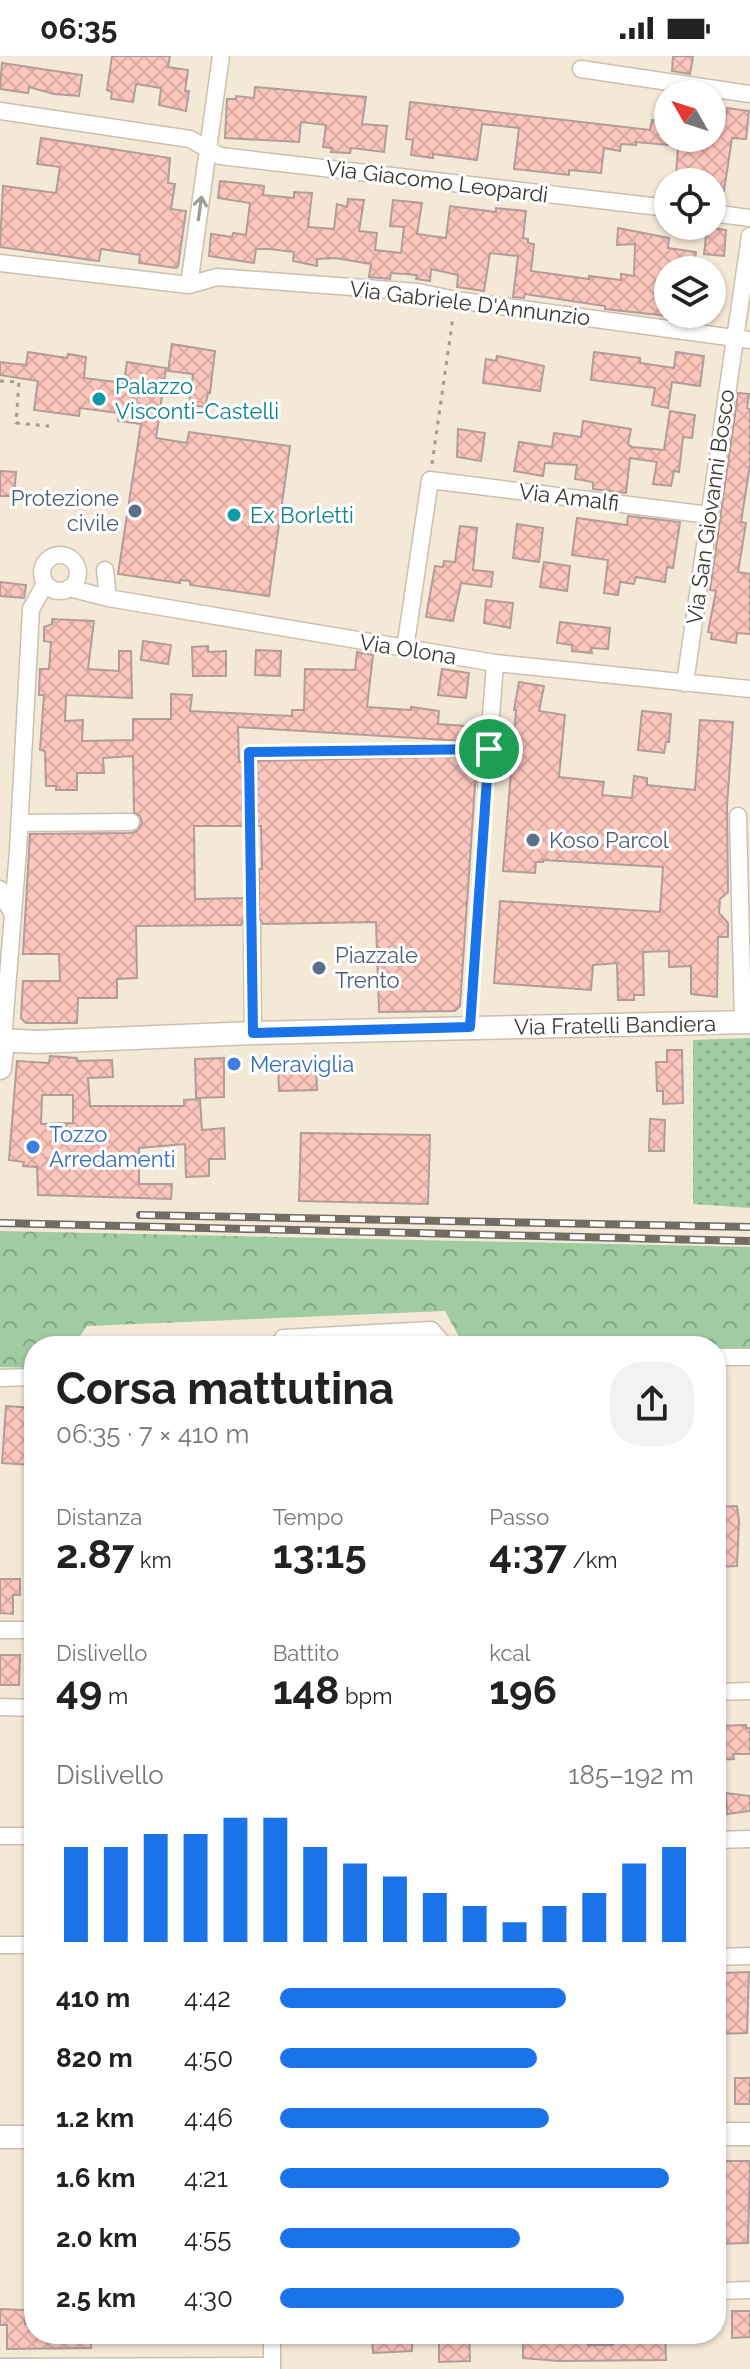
<!DOCTYPE html>
<html lang="it">
<head>
<meta charset="utf-8">
<style>
	:root { --surface:#fff; --page:#f2f2f2; --text:#222; --muted:#767676; --accent:#1a73e8 }
	body { margin:0; font-family:Raleway,sans-serif; background:var(--page); color:var(--text); height:100vh; display:flex; flex-direction:column; font-size:30px; white-space:nowrap }
	* { box-sizing:border-box; margin:0 }
	p { font-size:26px; color:var(--muted) }
	.icon { flex:none; width:44px; height:44px; fill:none; stroke:currentColor; stroke-width:2; stroke-linecap:round; stroke-linejoin:round }
	.map { position:relative; flex:1; overflow:hidden }
	.side { position:absolute; left:24px; top:1280px; width:702px; height:1008px; display:flex; flex-direction:column; background:var(--surface); border-radius:32px; box-shadow:0 2px 6px #0004 }
	.side>* { flex:none }
	.needle { width:52px; rotate:309deg }
	.tools { position:absolute; left:654px; top:24px; display:grid; gap:16px }
	.tools a { display:grid; place-items:center; width:72px; height:72px; border-radius:50%; background:var(--surface); box-shadow:0 2px 6px #0004; font-size:40px }
	.pin { position:absolute; display:grid; place-items:center; width:68px; height:68px; color:#fff; margin:-34px; border:4px solid #fff; border-radius:50%; box-shadow:0 2px 8px #0007 }
	.round { display:grid; place-items:center; flex:none; width:84px; height:84px; border-radius:32px; background:var(--page) }
	.summary { display:flex; align-items:center; justify-content:space-between; height:136px; padding:0 32px }
	h1 { font-size:44px; font-weight:700; line-height:60px }
	.figures { display:grid; grid-template-columns:repeat(3,1fr); gap:12px; height:136px; padding:8px 32px }
	.figures div { display:grid; align-content:center }
	.figures b { font-size:40px; font-weight:700 }
	.figures small { font-size:22px; font-weight:400 }
	.figures p { font-size:22px }
	.chart { height:224px; padding:16px 32px }
	.chart p { display:flex; justify-content:space-between }
	.chart svg { width:100%; height:144px; margin-top:8px; stroke:var(--accent); stroke-width:6 }
	ul { padding:0 32px; list-style:none; font-size:26px }
	li { display:grid; grid-template-columns:128px 96px 1fr; align-items:center; height:60px }
	li i { height:20px; border-radius:10px; background:var(--accent) }
	.status { display:flex; justify-content:space-between; align-items:center; height:56px; padding:0 40px; background:var(--surface); direction:ltr }
	.status svg { height:22px; fill:currentColor }
	.map>svg:first-child { display:block }
	.grass { fill:url(#grass-dots) }
	.park { fill:url(#park-crowns) }
	.building { fill:url(#building-cross-hatch); stroke:#b29c99; stroke-width:2; fill-rule:evenodd }
	.lines { fill:none; stroke-linecap:round; stroke-linejoin:round }
	.lane-casing { stroke:#cbbfae; stroke-width:11 }
	.street-casing { stroke:#cbbfae; stroke-width:19 }
	.secondary-casing { stroke:#cbbfae; stroke-width:25 }
	.path { stroke:#a49b8e; stroke-width:3; stroke-dasharray:4 6; stroke-linecap:butt }
	.lane { stroke:#fff; stroke-width:8 }
	.street { stroke:#fff; stroke-width:16 }
	.secondary { stroke:#fff; stroke-width:22 }
	.rail-casing { stroke:#736c62; stroke-width:8 }
	.rail { stroke:#fff; stroke-width:5; stroke-dasharray:15; stroke-linecap:butt }
	.oneway { stroke:#9e9b98 }
	.route-casing { stroke:#fff; stroke-width:16 }
	.route { stroke:#1a73e8; stroke-width:10 }
	.culture-dot { fill:#0f9aa8; stroke:#fff; stroke-width:3 }
	.service-dot { fill:#5c6f8a; stroke:#fff; stroke-width:3 }
	.shop-dot { fill:#3f7fe0; stroke:#fff; stroke-width:3 }
	.labels { text-anchor:middle; dominant-baseline:central; stroke-width:6; stroke-linejoin:round; paint-order:stroke }
	.street-label { font-size:22px; fill:#3c3731; stroke:#fff }
	.culture-label { font-size:22px; fill:#0d838f; stroke:#fff; text-anchor:start }
	.service-label { font-size:22px; fill:#4e5e75; stroke:#fff; text-anchor:start }
	.shop-label { font-size:22px; fill:#366cbe; stroke:#fff; text-anchor:start }
</style>
</head>
<body>
<div class="status"><b>06:35</b><svg viewBox="0 0 49 12"><path d="M0 12V9h3v3zM5 12V6h3v6zM10 12V3h3v9zM15 12V0h3v12zM26 1h20v11H26zM47 4h2v5h-2z"/></svg></div>
<div class="map">
<svg width="750" height="2313" viewBox="0 0 750 2313">
	<defs>
		<pattern id="grass-dots" width="8" height="8" patternUnits="userSpaceOnUse" patternTransform="scale(2)"><rect width="8" height="8" fill="#a0cca2"/><path d="M2 2h.1M6 6h.1" fill="none" stroke="#84a685" stroke-width="1.8" stroke-linecap="round"/></pattern>
		<pattern id="park-crowns" width="20" height="18" patternUnits="userSpaceOnUse" patternTransform="scale(2)"><rect width="20" height="18" fill="#a0cca2"/><path d="M2 6a3 3 0 1 1 6 0M12 15a3 3 0 1 1 6 0" fill="none" stroke="#84a685"/></pattern>
		<pattern id="building-cross-hatch" width="8" height="8" patternUnits="userSpaceOnUse" patternTransform="scale(2)"><rect width="8" height="8" fill="#fcc6bd"/><path d="M0 0l8 8M0 8l8-8" fill="none" stroke="#d9aba3"/></pattern>
	</defs>
	<rect width="100%" height="100%" fill="#f4e8d7"/>
	<path class="grass" d="M750,982V1152L693,1148V984Z"/>
	<path class="park" d="M0,1175L750,1191V1295L716,1294V1290H464L445,1255L87,1270L73,1290H34V1312L0,1311Z"/>
	<path class="building" d="M112,0H170L168,11L188,14L185,35H189L186,55L159,49L161,32L136,28L133,46L111,43L112,36L107,34Z
		M673,0H693L690,18L672,15Z
		M2,7L82,19L79,40L54,38L29,31L28,37L0,33Z
		M255,31L366,41L362,68L387,70L384,96L351,92L350,97L331,96L332,92L323,91L326,69L301,66L299,86L225,82L227,43H236V40L254,42Z
		M410,46L650,74L652,64L668,67V89L636,86V89L621,88L620,95L604,92L601,117L569,114V119L524,114L514,113L519,72L482,68L477,104L433,98V102L411,99L413,84L406,83Z
		M727,52L749,55L746,83L732,82L724,135L712,134V126L676,120L678,91L702,94L704,82H712V64L725,66Z
		M41,82L170,102L168,127L175,128L171,153L186,155L178,210L176,212L139,207L140,199L101,193L99,205L0,191L3,130L56,137L60,111L37,108Z
		M220,125L264,130L263,139L294,142V136L312,137L308,171L334,173L337,148L347,151L348,143L364,144L359,175L377,177L375,194L401,197L404,171L390,170L393,144L422,147L417,178L446,182L450,150L496,156V152L526,155L523,182L528,183V187L534,188L531,215L589,223V220L621,224V218L634,220L635,188L617,189L618,172L669,182L668,192L696,196L693,214H668V260L605,253V250L525,238L524,242L513,241L518,200L490,197L484,235L457,231L458,219L431,213L430,225L416,223L417,219L391,217L390,223L369,221L371,208L335,202L317,203V210L293,205L294,196L269,193H256L254,207L209,200L211,178L232,181L233,177L246,179L250,147L218,142Z
		M707,171L726,174L724,200L704,198Z
		M172,288L215,295L210,337H208L205,351L189,349L193,318L168,315Z
		M28,296L67,302L68,298L86,301L84,322L124,327L127,306L166,312L156,382L187,387L189,376L290,390L269,540L190,529V525L180,524V527L118,518L141,368L118,365L119,357L80,352L79,360L34,354L38,325L0,319V306L26,309Z
		M594,296L640,302V307L674,312L676,296L704,300L700,330L672,326L668,352L652,349L655,332L591,324Z
		M497,300L544,310L540,335L483,327L486,303L496,305Z
		M738,337L749,338L747,352L750,353V409L741,466L746,467L738,516L750,518V578L737,577L736,587L711,583L712,577L708,576L716,535L710,534Z
		M670,355L695,359L692,382L683,381L679,416L674,415L671,430L653,428L657,406L630,402L626,437L593,433V426L575,423L577,409L545,407L543,420L514,415L519,386L552,391L554,377L581,381L583,365L631,373L628,388L632,391L664,394Z
		M458,373L485,377L481,405L457,401Z
		M0,415L16,416L14,440H0Z
		M628,460L680,466L673,512L667,511L665,526L636,521L634,528L620,526L618,539L604,537L608,504L572,499L577,462L627,469Z
		M517,468L543,472L539,506L513,502Z
		M460,470L477,472L473,514L493,516L491,531L461,527L453,565L426,561L435,510L443,511L444,505L455,506Z
		M544,506L570,510L567,535L540,531Z
		M0,526L26,529L24,542L0,540Z
		M486,544L513,547L510,572L484,567Z
		M52,563L94,565L88,613L119,615V595H131L132,642L66,639L65,665L83,664L82,685L133,684V663H171V638L192,639L190,655L292,660V654H304L305,613L355,614L357,596L373,599L367,651L411,654V651L439,655L438,668L479,671L478,686L238,671L239,706H242L243,770H194L195,843L245,842V861L241,869L136,870L137,922L117,923V942H78L77,967H26L21,962L23,925H60L59,898H23L30,778L131,777L137,775L142,767L140,760L134,756L133,700L103,702L104,717H77V734H56V730H46L45,695L40,694L44,639H39L40,613H49L51,586L44,585V571L52,568Z
		M560,566L610,572L608,593L591,592L592,597L572,595V589L557,587Z
		M143,585L171,589L168,608L141,604Z
		M208,590V596L226,595V620H193L192,591Z
		M256,594L281,595L280,620L255,619Z
		M442,613L469,617L466,642L438,639Z
		M519,626L544,630L539,655L565,659L559,721L604,726L602,739L632,742L634,720L647,722V729L695,734L700,664L733,666L727,750L728,836L720,843L719,857L728,867V881H718L717,941L691,938V910L669,911V895L643,896L644,939H634V944H618L617,907L593,909L591,934L494,927L500,845L660,856L663,811L543,804V806H536L535,817L503,815L516,654H514Z
		M642,655L671,658L669,686H666L664,697L638,694Z
		M477,700L460,950L455,955L379,956L376,866L263,868L259,861V813H262L261,770H257L256,705Z
		M667,994H682L683,1047L663,1048V1035H657L656,1006H667Z
		M50,1000L77,1002V1005L112,1004L113,1021L88,1022L90,1050H184V1044L200,1043L202,1074L224,1072L225,1103H209V1120L186,1121L185,1088L139,1092V1128H172L171,1143L38,1139L37,1111L23,1110L24,1106L9,1104L15,1029L17,1005L49,1007ZM42,1039H73V1067L41,1068Z
		M224,1002V1041L196,1042L195,1003Z
		M316,1008L317,1034L279,1035L278,1009Z
		M650,1063L665,1064L664,1095H649Z
		M301,1077L430,1079L428,1148L299,1145Z
		M6,1350L34,1352L31,1409L2,1407Z
		M737,1450L739,1465L737,1510L716,1511V1451Z
		M0,1523H20V1539H13V1558L0,1557Z
		M0,1599H20L19,1629H0Z
		M746,1669V1672H750V1698H733L734,1703L716,1704V1670Z
		M726,1737L750,1740V1755L727,1758Z
		M749,1916L747,1977L716,1978V1963H722V1917Z
		M735,2022H750V2048H735Z
		M720,2105H750L748,2187L716,2188V2129H720Z
		M0,2253L25,2254V2268H34V2278H91V2292L7,2293V2269H0Z
		M732,2255H750V2281L732,2282Z
		M372,2278H412V2295L373,2297Z
		M439,2278H469L470,2305L439,2306Z
		M523,2278H588V2289H613V2278H665L666,2304L559,2305L523,2302Z"/>
	<g class="lines">
		<defs>
			<path id="lane" d="M252,869L249,696L489,693
				M470,971L486,728"/>
			<path id="street" d="M581,13L750,38
				M0,55L190,83L220,100L668,152
				M712,157L750,162
				M0,207L189,229L217,221L418,236L456,244L750,284
				M189,229L221,0
				M42 517a18 18 0 1 1 36 0a18 18 0 1 1-36 0Z
				M105,514L108,542
				M69,532L108,542L495,607L750,633
				M405,593L430,424L709,459
				M685,627L750,180
				M486,728L495,607
				M738,760L743,966
				M19,767L131,766
				M0,833L12,857
				M252,869L253,977
				M3,984L18,794L31,553L45,528
				M279,1290L283,1282L431,1274L445,1290
				M716,1301H750
				M0,1322L34,1321
				M0,1574H34
				M716,1636L750,1635
				M0,1651L34,1652
				M0,1780H34
				M716,1784L750,1783
				M0,1889H34
				M716,1901L750,1900
				M716,2235L750,2234
				M272,2278V2313
				M0,2311L272,2310"/>
			<path id="secondary" d="M0,984L37,986L253,977L750,966
				M0,1012L3,984
				M716,2078H750
				M0,2081H34"/>
		</defs>
		<use href="#lane" class="lane-casing"/>
		<use href="#street" class="street-casing"/>
		<use href="#secondary" class="secondary-casing"/>
		<path class="path" d="M0,325L19,326L16,367L49,370
			M432,408L453,261"/>
		<use href="#lane" class="lane"/>
		<use href="#street" class="street"/>
		<use href="#secondary" class="secondary"/>
		<defs>
			<path id="rail" d="M140,1159L750,1171
				M0,1167L750,1185"/>
		</defs>
		<use href="#rail" class="rail-casing"/>
		<use href="#rail" class="rail"/>
	</g>
	<defs><path id="oneway-shaft" d="M-6 0H5M1.5-3L5.5 0L1.5 3" fill="none" stroke-width="1.6" stroke-linecap="round" stroke-linejoin="round" transform="scale(2)"/></defs>
	<use class="oneway" href="#oneway-shaft" transform="translate(200 152) rotate(-82)"/>
	<g class="lines">
		<defs>
			<path id="route" d="M489,693L470,971L253,977L249,696Z"/>
		</defs>
		<use href="#route" class="route-casing"/>
		<use href="#route" class="route"/>
	</g>
	<g class="culture-dot">
		<circle cx="99" cy="343" r="8"/>
		<circle cx="234" cy="459" r="8"/>
	</g>
	<g class="service-dot">
		<circle cx="135" cy="455" r="8"/>
		<circle cx="533" cy="784" r="8"/>
		<circle cx="319" cy="912" r="8"/>
	</g>
	<g class="shop-dot">
		<circle cx="234" cy="1008" r="8"/>
		<circle cx="33" cy="1091" r="8"/>
	</g>
	<g class="labels">
		<g class="street-label">
			<text transform="translate(437 125) rotate(7)">Via Giacomo Leopardi</text>
			<text transform="translate(470 247) rotate(7)">Via Gabriele D'Annunzio</text>
			<text transform="translate(569 441) rotate(7)">Via Amalfi</text>
			<text transform="translate(710 451) rotate(-82)">Via San Giovanni Bosco</text>
			<text transform="translate(408 593) rotate(9)">Via Olona</text>
			<text transform="translate(615 969) rotate(-1)">Via Fratelli Bandiera</text>
		</g>
		<g class="culture-label">
			<text x="115" y="330">Palazzo<tspan x="115" dy="25">Visconti-Castelli</tspan></text>
			<text x="250" y="459">Ex Borletti</text>
		</g>
		<g class="service-label">
			<text x="119" y="442" text-anchor="end">Protezione<tspan x="119" dy="25">civile</tspan></text>
			<text x="549" y="784">Koso Parcol</text>
			<text x="335" y="899">Piazzale<tspan x="335" dy="25">Trento</tspan></text>
		</g>
		<g class="shop-label">
			<text x="250" y="1008">Meraviglia</text>
			<text x="49" y="1078">Tozzo<tspan x="49" dy="25">Arredamenti</tspan></text>
		</g>
	</g>
</svg>
<div class="tools">
<a><svg class="needle" viewBox="-14 -14 28 28"><path d="M0-13l5 13h-10z" fill="#e53935"/><path d="M0 13l5-13h-10z" fill="#767676"/></svg></a>
<a><svg class="icon" aria-label="locate" viewBox="0 0 24 24"><circle cx="12" cy="12" r="6"/><path d="M12 2v4M12 18v4M2 12h4M18 12h4"/></svg></a>
<a><svg class="icon" aria-label="layers" viewBox="0 0 24 24"><path d="M12 4l9 5-9 5-9-5zM3 14l9 5 9-5"/></svg></a>
</div>
<div class="pin" style="left:489px;top:693px;background:#1e9e55"><svg class="icon" aria-label="arrive" viewBox="0 0 24 24"><path d="M6 21V4h12l-3 4 3 4H6"/></svg></div>
<section class="side">
<div class="summary"><div><h1>Corsa mattutina</h1><p>06:35 · 7 × 410 m</p></div><a class="round"><svg class="icon" aria-label="share" viewBox="0 0 24 24"><path d="M12 15V3M7 8l5-5 5 5M5 13v7h14v-7"/></svg></a></div>
<div class="figures">
<div><p>Distanza</p><b>2.87<small> km</small></b></div>
<div><p>Tempo</p><b>13:15</b></div>
<div><p>Passo</p><b>4:37<small> /km</small></b></div>
</div>
<div class="figures">
<div><p>Dislivello</p><b>49<small> m</small></b></div>
<div><p>Battito</p><b>148<small> bpm</small></b></div>
<div><p>kcal</p><b>196</b></div>
</div>
<div class="chart"><p><span>Dislivello</span>185–192 m</p>
<svg viewBox="0 0 160 44" preserveAspectRatio="none"><path d="M5 44V15M15 44V15M25 44V11M35 44V11M45 44V6M55 44V6M65 44V15M75 44V20M85 44V24M95 44V29M105 44V33M115 44V38M125 44V33M135 44V29M145 44V20M155 44V15"/></svg>
</div>
<ul>
<li><b>410 m</b>4:42<i style="width:69%"></i></li>
<li><b>820 m</b>4:50<i style="width:62%"></i></li>
<li><b>1.2 km</b>4:46<i style="width:65%"></i></li>
<li><b>1.6 km</b>4:21<i style="width:94%"></i></li>
<li><b>2.0 km</b>4:55<i style="width:58%"></i></li>
<li><b>2.5 km</b>4:30<i style="width:83%"></i></li>
</ul>
</section>
</div>
</body>
</html>
